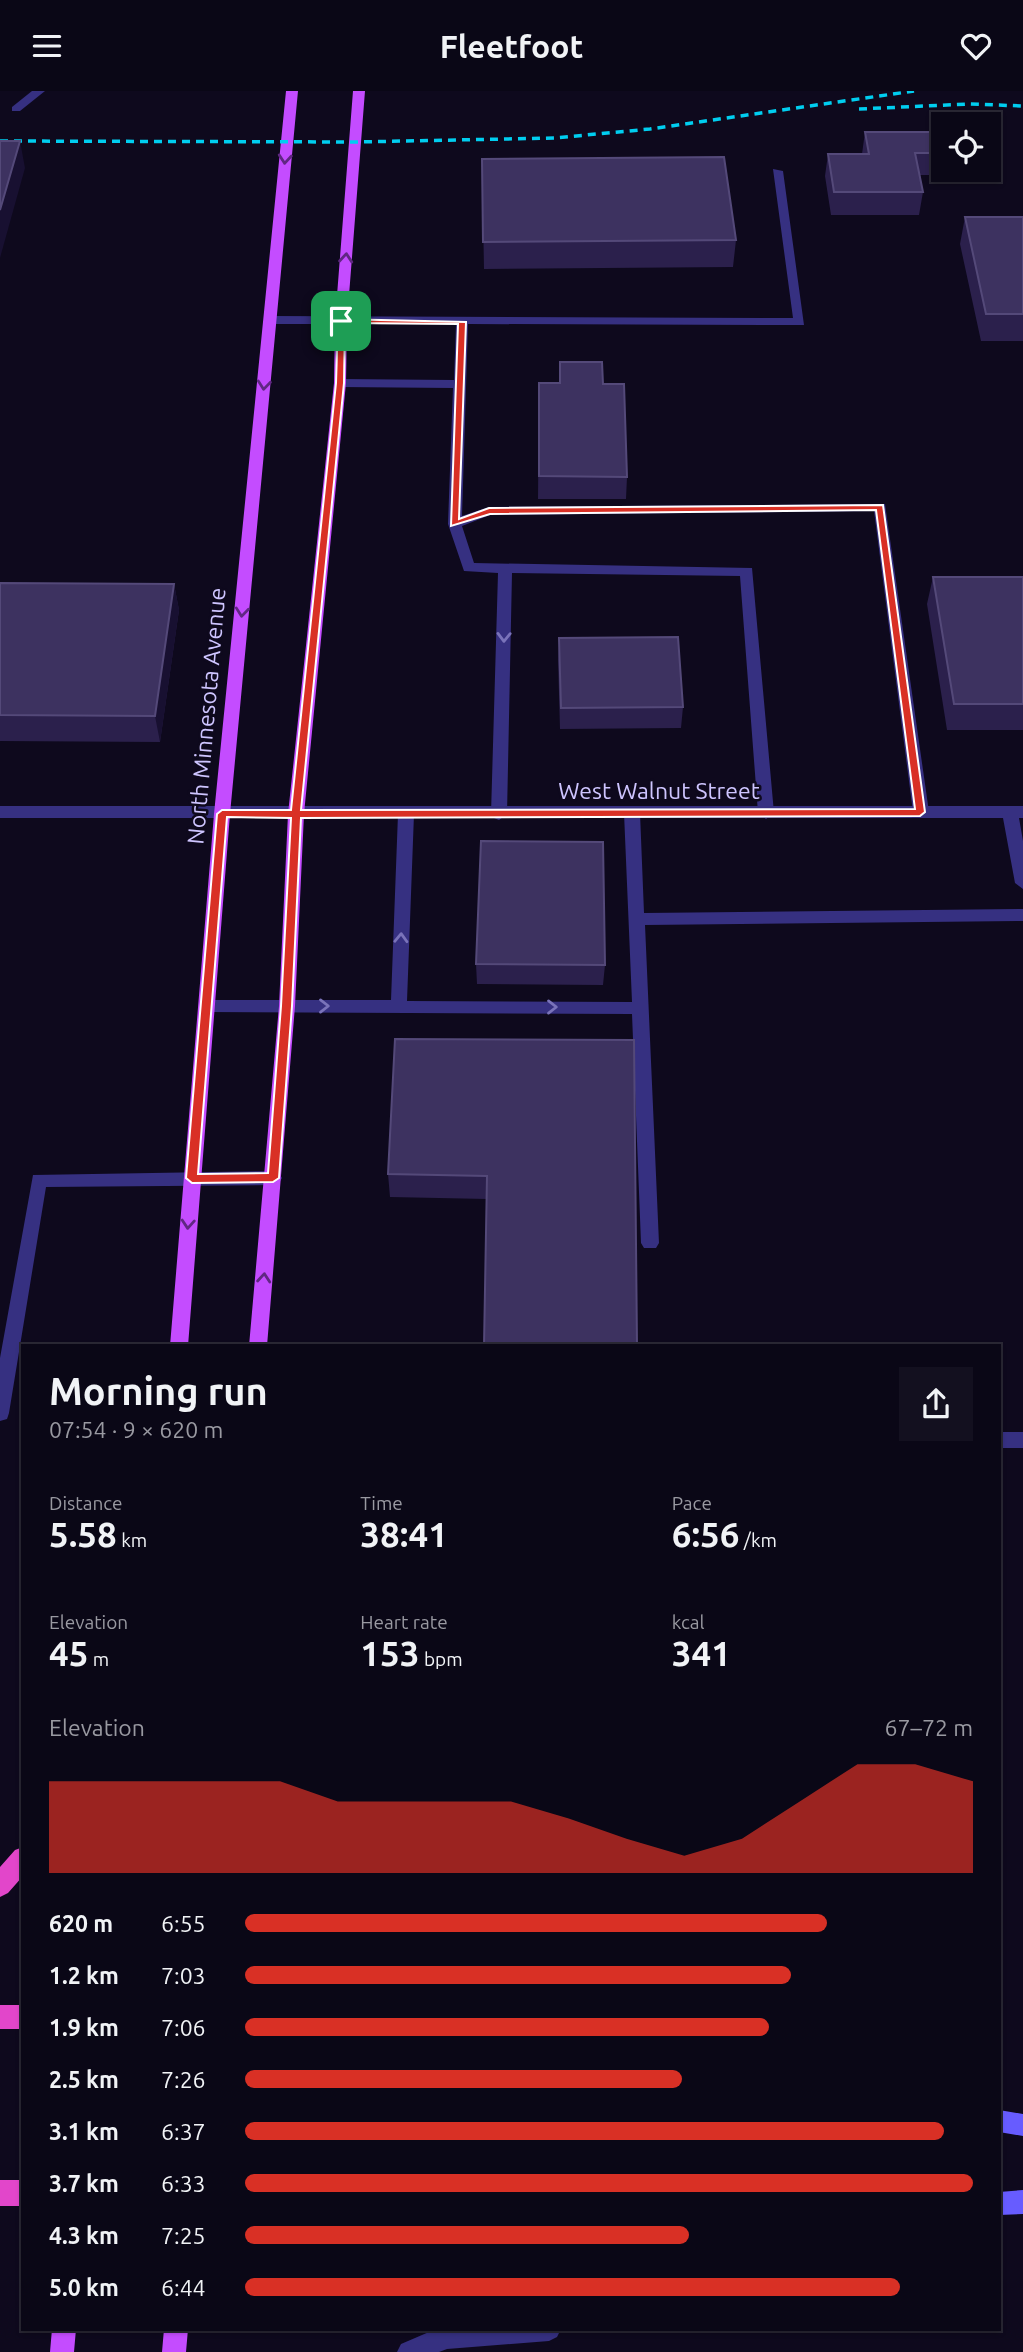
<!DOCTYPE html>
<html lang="en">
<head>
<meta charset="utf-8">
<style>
	:root { --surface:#0a0716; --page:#13101f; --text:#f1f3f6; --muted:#9999a1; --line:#2a2835; --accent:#d93025 }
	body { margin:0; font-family:Ubuntu,sans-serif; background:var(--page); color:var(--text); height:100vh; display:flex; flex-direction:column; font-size:26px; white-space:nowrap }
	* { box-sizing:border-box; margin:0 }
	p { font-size:23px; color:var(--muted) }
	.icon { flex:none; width:38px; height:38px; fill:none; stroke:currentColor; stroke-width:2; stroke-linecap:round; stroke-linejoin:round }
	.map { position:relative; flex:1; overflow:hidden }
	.sheet { position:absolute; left:21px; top:1253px; width:980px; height:987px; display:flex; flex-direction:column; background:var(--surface); border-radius:0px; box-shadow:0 2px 5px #0004,0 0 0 2px var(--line) }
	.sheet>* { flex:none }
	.fabs { position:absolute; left:931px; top:21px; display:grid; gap:14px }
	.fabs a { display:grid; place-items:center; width:70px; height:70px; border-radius:0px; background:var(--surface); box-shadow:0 2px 5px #0004,0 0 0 2px var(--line); font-size:35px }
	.pin { position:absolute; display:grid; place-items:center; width:60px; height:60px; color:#fff; margin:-30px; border-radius:14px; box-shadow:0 4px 10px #0006 }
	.round { display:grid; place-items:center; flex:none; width:74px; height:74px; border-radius:0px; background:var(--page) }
	.head { display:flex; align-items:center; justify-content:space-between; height:119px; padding:0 28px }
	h1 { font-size:38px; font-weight:700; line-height:52px }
	.stats { display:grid; grid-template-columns:repeat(3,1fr); gap:10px; height:119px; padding:7px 28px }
	.stats div { display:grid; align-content:center }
	.stats b { font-size:35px; font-weight:700 }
	.stats small { font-size:19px; font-weight:400 }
	.stats p { font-size:19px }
	.chart { height:196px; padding:14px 28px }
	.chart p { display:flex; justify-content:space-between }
	.chart svg { width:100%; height:126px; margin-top:7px; fill:var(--accent); opacity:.7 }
	ul { padding:0 28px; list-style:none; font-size:23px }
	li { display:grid; grid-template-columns:112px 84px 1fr; align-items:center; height:52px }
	li i { height:18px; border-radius:9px; background:var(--accent) }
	header { display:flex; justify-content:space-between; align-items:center; height:91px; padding:0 28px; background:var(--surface); font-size:32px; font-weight:700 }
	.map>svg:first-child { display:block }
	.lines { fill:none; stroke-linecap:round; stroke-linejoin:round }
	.service { fill:#363081; fill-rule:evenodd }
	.minor { fill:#363081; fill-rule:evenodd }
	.secondary { fill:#675cff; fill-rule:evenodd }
	.primary { fill:#c44cff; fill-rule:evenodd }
	.trunk { fill:#e246ca; fill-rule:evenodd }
	.rail { stroke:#00cef0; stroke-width:3.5; stroke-dasharray:8 6; stroke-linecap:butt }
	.wall { fill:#2b204c }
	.shaded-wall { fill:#181031 }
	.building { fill:#3d3260; stroke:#544979; stroke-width:2 }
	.oneway { stroke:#602783 }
	.oneway2 { stroke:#7a73ba }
	.route { fill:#d93025; stroke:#fff; stroke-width:2; fill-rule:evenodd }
	.labels { text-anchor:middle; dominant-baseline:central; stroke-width:5; stroke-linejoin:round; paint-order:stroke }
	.street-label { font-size:23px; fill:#cec5ff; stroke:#0e091d }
</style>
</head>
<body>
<header><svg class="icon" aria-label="menu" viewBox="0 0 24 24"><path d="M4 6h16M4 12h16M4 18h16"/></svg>Fleetfoot<svg class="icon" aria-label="heart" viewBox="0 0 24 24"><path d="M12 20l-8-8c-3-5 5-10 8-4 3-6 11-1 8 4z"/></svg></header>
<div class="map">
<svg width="1023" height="2261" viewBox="0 0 1023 2261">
	<rect width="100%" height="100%" fill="#0e091d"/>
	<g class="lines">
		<path class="service" d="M32,0H45L20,20H12V16Z
			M773,78L783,80L804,234L468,233L462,425L489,416L885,413L929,721L921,727L913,721L874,420L490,424L462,435L474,472L752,477L774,722L766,728L758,722L740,485L512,482L507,723L499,729L494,727L491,723L498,482L464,480L448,433L453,297L340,296L334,292L340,288L454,289L456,233H270L264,229L270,225L793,227Z
			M632,716L640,722L644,822L1023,818V830L645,834L659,1152L656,1157H644L641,1152L632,923L207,921L199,915L207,909H391L398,723L406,717L414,723L407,910L632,911L624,722Z
			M273,1080L279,1082L282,1087L279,1092L273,1094L46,1096L9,1322L7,1328L0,1330V1267L33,1084Z
			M999,1341H1023V1357H999Z
			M436,2238H561L557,2246L549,2250L447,2258L439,2261H397L401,2253Z"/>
		<path class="minor" d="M0,715H1023V727H1019L1023,750V798L1015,792L1003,727H0Z"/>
		<path class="secondary" d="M999,2019L1023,2023V2045L999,2041Z
			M1023,2099V2123L999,2124V2101Z"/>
		<path class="primary" d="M286,0H298L230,723L188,1255H170L214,723Z
			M353,0H365L347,230L346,292L304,723L295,915L267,1255H249L279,915L288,723L334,292L335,230Z
			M52,2238H76L74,2261H50Z
			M164,2238H188L186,2261H162Z"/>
		<path class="trunk" d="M23,1756V1785L8,1802L0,1806V1776L15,1759Z
			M0,1914H23V1938H0Z
			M0,2089H23V2115H0Z"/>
		<path class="rail" d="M859,18L970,13L1023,15
			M0,50L355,51L554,47L650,38L914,0"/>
	</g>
	<path class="wall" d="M865,41H943V79H961L960,84H920L923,101L919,124H831L825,85L828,63H862Z
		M482,68L736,149L733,176L484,178Z
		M965,126H1023V250H981L960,153Z
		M539,292L603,293L627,386L626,408H538Z
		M933,486H1023V639H947L927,513Z
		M0,492L174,493L179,519L160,651L0,650Z
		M559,547L683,616L681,637L560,638L558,569Z
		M476,873L605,874L603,894L477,893Z
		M634,949L487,1108L390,1106L388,1083Z"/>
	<path class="shaded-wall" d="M20,50L25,77L0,167V119Z
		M174,493L179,519L160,651L155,625Z"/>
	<path class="building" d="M865,41H943V62H915L923,101H834L828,63H869Z
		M0,50H20L0,119Z
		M724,66L736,149L483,151L482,68Z
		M965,126H1023V223H986Z
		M560,271H602L603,293H624L627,386L539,385V292H560Z
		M933,486H1023V613H954Z
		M0,492L174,493L155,625L0,624Z
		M678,546L683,616L561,617L559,547Z
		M481,750L603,751L605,874L476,873Z
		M395,948L634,949L637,1255H484L487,1085L388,1083Z"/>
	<defs><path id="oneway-chevron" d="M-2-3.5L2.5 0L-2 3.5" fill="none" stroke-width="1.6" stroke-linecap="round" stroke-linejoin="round" transform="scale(1.75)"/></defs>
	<g class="oneway">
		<use href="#oneway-chevron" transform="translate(285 68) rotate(95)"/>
		<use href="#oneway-chevron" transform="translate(346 167) rotate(-85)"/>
		<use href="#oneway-chevron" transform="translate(264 294) rotate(96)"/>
		<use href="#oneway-chevron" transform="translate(242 521) rotate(96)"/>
		<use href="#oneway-chevron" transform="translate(188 1133) rotate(94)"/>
		<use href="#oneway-chevron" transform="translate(264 1187) rotate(-85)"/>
	</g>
	<g class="oneway2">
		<use href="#oneway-chevron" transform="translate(504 546) rotate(91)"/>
		<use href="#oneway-chevron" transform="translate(401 847) rotate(-88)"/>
		<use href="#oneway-chevron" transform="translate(324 915)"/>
		<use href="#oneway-chevron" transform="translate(552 916)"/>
	</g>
	<path class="route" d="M338,228L466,231L459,428L489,417L883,414L925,721L920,725L301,727L292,915L279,1087L273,1091L192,1092L186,1087L217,723L222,719H291L336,292ZM345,232L458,233L451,435L490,423L876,419L915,718L301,719L344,292ZM227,726L291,727L281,915L268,1082L198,1083Z"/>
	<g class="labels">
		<g class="street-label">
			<text transform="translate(206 625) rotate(-85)">North Minnesota Avenue</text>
			<text x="659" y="699">West Walnut Street</text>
		</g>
	</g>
</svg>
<div class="fabs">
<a><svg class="icon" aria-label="locate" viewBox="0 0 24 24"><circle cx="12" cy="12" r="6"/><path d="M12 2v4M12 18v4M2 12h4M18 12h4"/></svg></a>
</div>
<div class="pin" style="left:341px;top:230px;background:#1e9e55"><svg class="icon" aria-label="arrive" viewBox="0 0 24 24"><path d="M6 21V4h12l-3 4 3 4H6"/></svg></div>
<section class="sheet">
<div class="head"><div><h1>Morning run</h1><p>07:54 · 9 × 620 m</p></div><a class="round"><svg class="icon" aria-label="share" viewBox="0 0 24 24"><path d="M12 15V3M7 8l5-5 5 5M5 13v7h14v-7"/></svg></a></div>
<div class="stats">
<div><p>Distance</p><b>5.58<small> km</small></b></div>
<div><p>Time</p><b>38:41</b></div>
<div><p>Pace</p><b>6:56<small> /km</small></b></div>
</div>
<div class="stats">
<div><p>Elevation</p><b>45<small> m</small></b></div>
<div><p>Heart rate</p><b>153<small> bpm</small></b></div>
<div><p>kcal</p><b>341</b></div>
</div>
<div class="chart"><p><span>Elevation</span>67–72 m</p>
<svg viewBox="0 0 160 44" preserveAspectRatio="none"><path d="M0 44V12L10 12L20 12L30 12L40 12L50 19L60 19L70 19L80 19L90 25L100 32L110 38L120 32L130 19L140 6L150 6L160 12V44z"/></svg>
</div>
<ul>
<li><b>620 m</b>6:55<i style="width:80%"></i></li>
<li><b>1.2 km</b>7:03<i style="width:75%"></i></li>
<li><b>1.9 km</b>7:06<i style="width:72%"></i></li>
<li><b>2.5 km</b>7:26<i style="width:60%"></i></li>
<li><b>3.1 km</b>6:37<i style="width:96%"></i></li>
<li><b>3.7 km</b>6:33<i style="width:100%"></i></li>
<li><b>4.3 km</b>7:25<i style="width:61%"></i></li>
<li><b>5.0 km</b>6:44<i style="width:90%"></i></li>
</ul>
</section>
</div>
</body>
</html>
